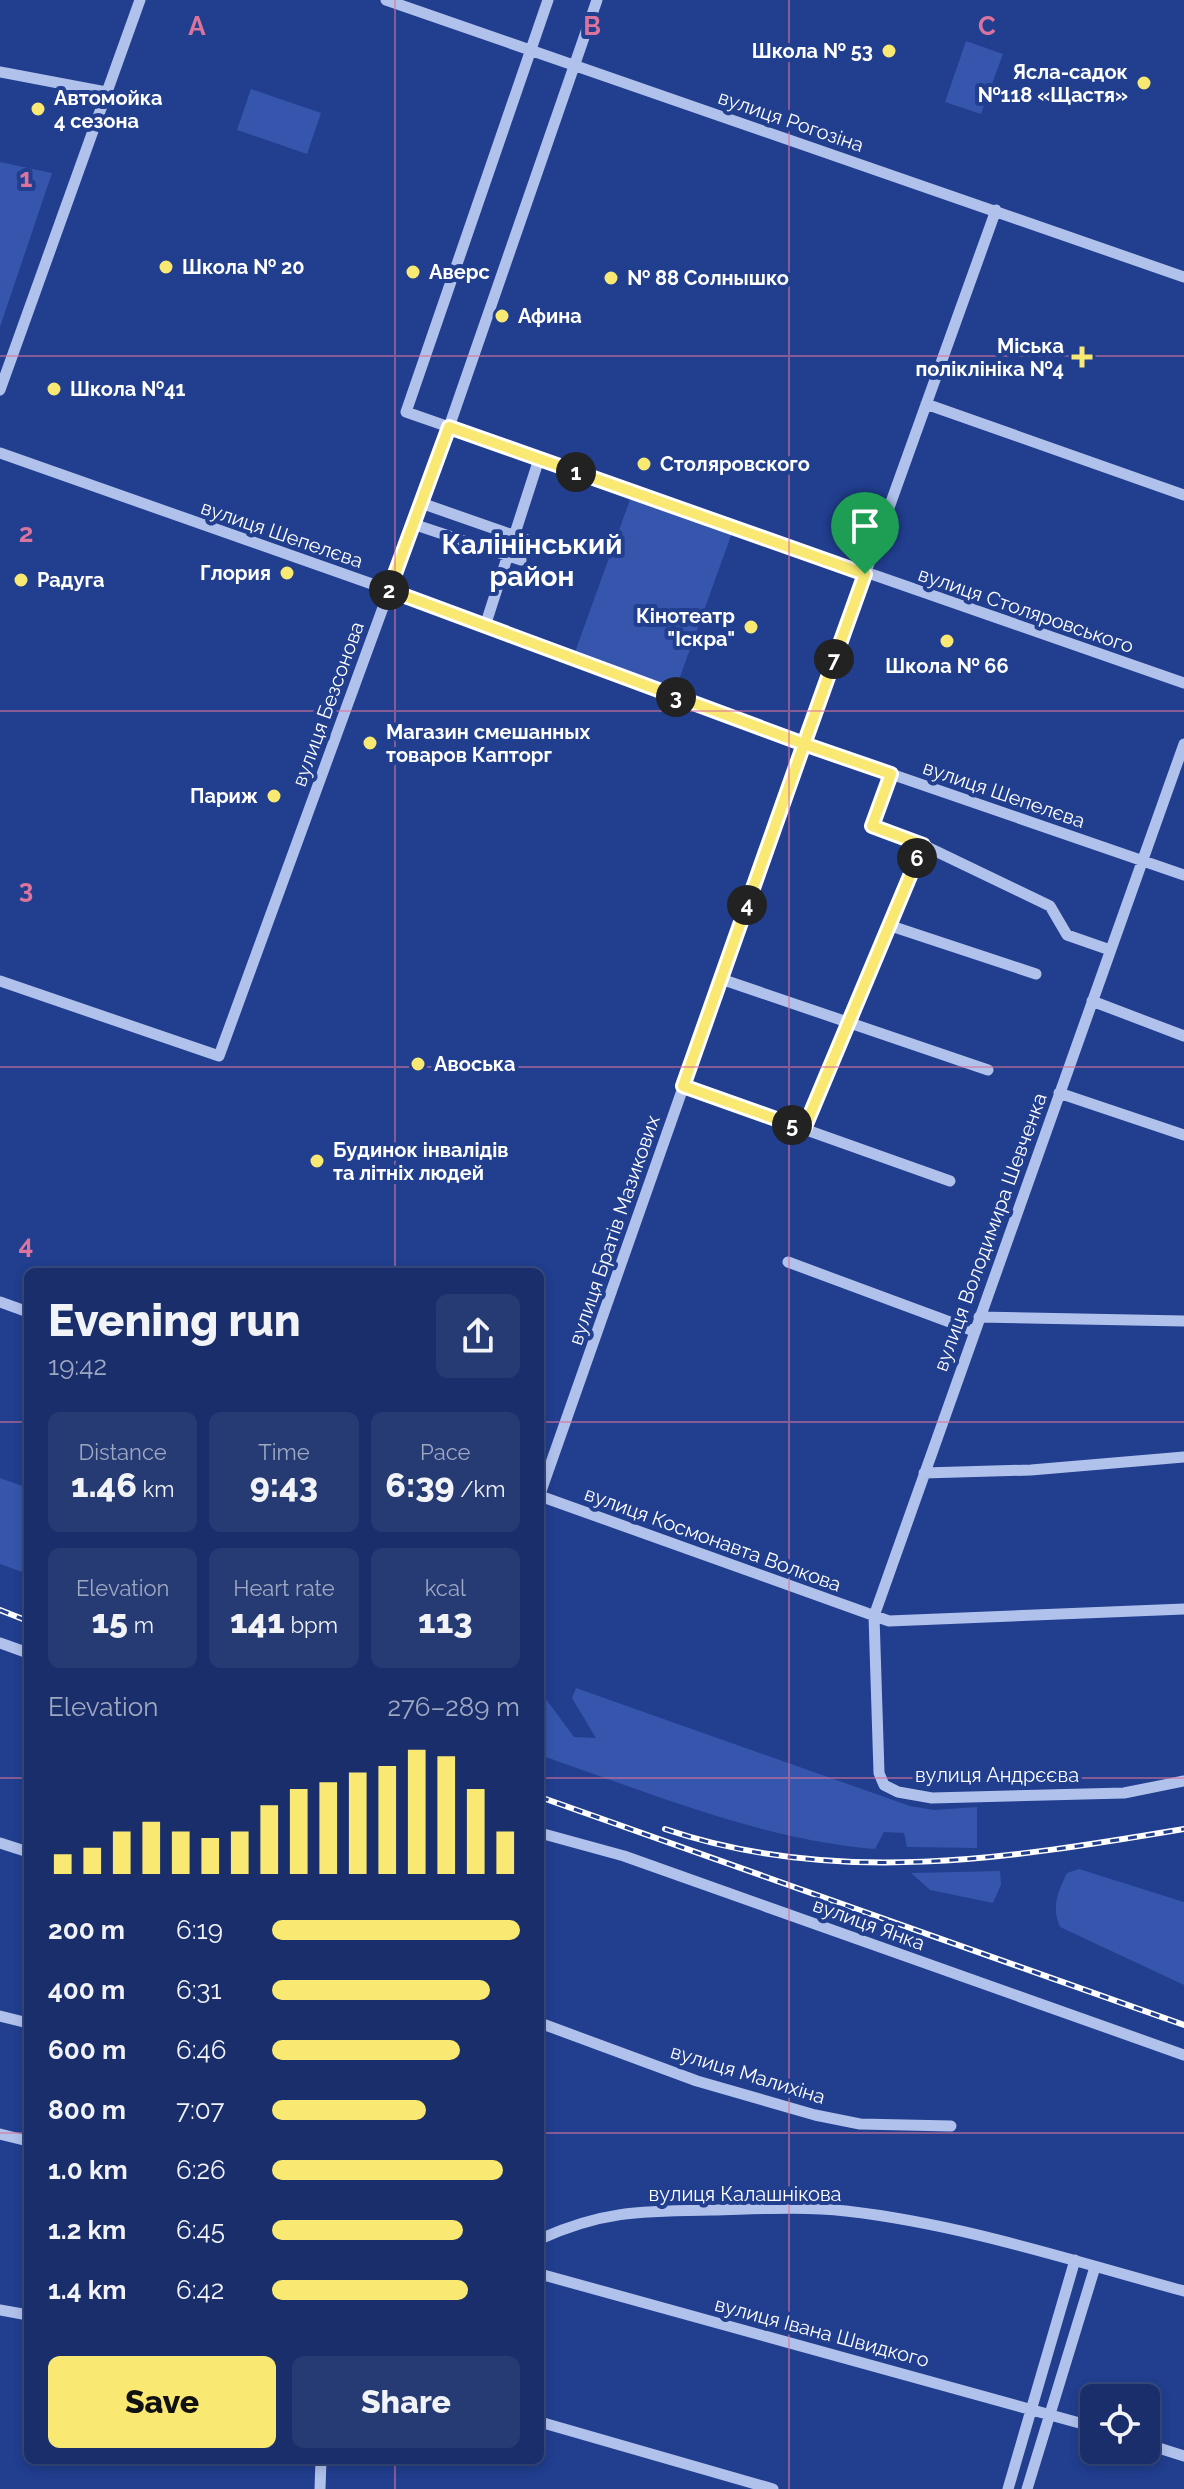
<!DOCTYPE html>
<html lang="en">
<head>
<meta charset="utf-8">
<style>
	:root { --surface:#192e6b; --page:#263a73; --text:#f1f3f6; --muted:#9fa8c1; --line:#374a7e; --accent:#f9e972 }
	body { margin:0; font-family:Raleway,sans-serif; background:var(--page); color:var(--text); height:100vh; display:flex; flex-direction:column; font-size:30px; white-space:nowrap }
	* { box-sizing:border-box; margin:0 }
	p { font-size:26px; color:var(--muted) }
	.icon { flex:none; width:44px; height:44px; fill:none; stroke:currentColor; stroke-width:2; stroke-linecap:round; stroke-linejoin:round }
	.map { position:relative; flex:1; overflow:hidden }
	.side { position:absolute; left:24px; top:1268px; width:520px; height:1196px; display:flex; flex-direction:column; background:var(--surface); border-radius:12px; box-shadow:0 4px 12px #0003,0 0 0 2px var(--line) }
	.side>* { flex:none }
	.tools { position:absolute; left:1080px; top:2384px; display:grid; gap:16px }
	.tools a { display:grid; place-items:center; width:80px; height:80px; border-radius:12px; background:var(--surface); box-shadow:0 4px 12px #0003,0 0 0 2px var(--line); font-size:40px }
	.pin { position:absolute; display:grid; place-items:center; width:68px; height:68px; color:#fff; margin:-82px -34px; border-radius:50% 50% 50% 0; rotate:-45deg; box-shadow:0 0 8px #0007 }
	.pin .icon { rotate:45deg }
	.km { position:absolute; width:40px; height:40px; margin:-20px; border-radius:50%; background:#222; color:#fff; font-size:22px; line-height:40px; text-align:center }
	.round { display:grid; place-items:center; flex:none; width:84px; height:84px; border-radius:12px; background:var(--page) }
	.headline { display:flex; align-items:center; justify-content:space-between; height:136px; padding:0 24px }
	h1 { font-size:44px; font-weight:800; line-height:60px }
	.figures { display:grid; grid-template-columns:repeat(3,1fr); gap:12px; height:136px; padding:8px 24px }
	.figures div { display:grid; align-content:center; border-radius:12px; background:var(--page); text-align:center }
	.figures b { font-size:34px; font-weight:800 }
	.figures small { font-size:22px; font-weight:400 }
	.figures p { font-size:22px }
	.chart { height:224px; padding:16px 24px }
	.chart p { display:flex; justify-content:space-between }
	.chart svg { width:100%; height:144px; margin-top:8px; stroke:var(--accent); stroke-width:6 }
	.action { display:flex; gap:16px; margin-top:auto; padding:16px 24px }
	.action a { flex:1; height:92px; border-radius:12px; background:var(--accent); color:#111; font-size:32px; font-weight:800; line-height:92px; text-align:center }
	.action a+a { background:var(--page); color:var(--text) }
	ul { padding:0 24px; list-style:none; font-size:26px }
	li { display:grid; grid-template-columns:128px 96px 1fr; align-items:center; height:60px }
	li i { height:20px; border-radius:10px; background:var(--accent) }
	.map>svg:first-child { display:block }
	.green { fill:#3556ac }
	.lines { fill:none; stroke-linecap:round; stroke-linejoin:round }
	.minor { stroke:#b0c1ec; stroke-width:11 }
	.rail-casing { stroke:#fff; stroke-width:6 }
	.rail { stroke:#213e8f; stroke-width:3; stroke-dasharray:9; stroke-linecap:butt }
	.route-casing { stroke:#fff; stroke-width:16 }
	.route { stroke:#f9e972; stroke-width:10 }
	.grid { fill:none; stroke:#da749d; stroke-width:2; stroke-opacity:0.55 }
	.poi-dot { fill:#f9e972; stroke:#213e8f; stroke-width:3 }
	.labels { text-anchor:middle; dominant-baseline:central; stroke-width:8; stroke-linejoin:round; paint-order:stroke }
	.poi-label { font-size:20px; font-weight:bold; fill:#fff; stroke:#213e8f; text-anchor:start }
	.street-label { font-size:20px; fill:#fff; stroke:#213e8f }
	.district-label { font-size:28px; font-weight:bold; fill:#fff; stroke:#213e8f }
	.grid-label { font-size:26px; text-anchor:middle; font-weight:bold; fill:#da749d; stroke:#213e8f; stroke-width:8; stroke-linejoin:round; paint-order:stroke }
</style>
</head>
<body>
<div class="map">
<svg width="1184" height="2489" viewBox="0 0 1184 2489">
	<rect width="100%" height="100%" fill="#213e8f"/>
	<path class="green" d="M966,41L1003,54L981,114L945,102Z
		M251,89L321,113L307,154L237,130Z
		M0,162L52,173L0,327Z
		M631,497L732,533L676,688L575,652Z
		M0,1478L28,1488V1574L0,1564Z
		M576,1688L910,1806L934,1810L977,1807V1848L907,1847L904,1833L884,1832L875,1849C759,1839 650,1793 540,1755V1691L574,1737L596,1738L572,1698Z
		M1079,1869L1184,1902V1985L1060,1927C1051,1907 1058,1891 1067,1873Z
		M1000,1871L1001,1885L993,1903L930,1890L911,1873Z"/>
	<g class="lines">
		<path class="minor" d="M386,0L1184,277
			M548,0L406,412L1184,683
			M0,72L106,92
			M0,390L140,0
			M926,404L1184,495
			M0,453L389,590L804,744L1184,875
			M421,503L527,540
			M413,524L521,560
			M485,626L539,459
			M1184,744L874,1616L879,1773L884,1785L898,1792L932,1798L1124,1793L1184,1781
			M891,774L872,826L923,845L1050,906L1067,935L1110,950
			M888,925L1036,974
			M721,979L988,1070
			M0,981L219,1056L449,427L597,0
			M1092,1001L1184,1036
			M683,1086L950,1181
			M1059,1093L1184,1135
			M804,1129L923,845
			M788,1262L974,1331
			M0,1302L28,1312
			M979,1317L1184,1321
			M924,1473L1031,1470L1184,1457
			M540,1494L804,744L996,210
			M540,1496L889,1621L1184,1609
			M0,1643L28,1653
			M540,1833L624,1856L1184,2055
			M0,1843L28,1852
			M0,2016L28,2023
			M540,2023L697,2081L815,2115L860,2124L951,2126
			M0,2134L28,2141
			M540,2239C604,2210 644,2211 712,2210C757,2209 802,2206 846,2211C961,2224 1073,2261 1184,2291
			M540,2274L1094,2427
			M0,2310L28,2315
			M540,2422L773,2489
			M1146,2444L1184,2456
			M320,2489L321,2460
			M1008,2489L1075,2260
			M1027,2489L1095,2267"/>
		<defs>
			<path id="rail" d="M0,1610L28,1621
				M540,1797L1184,2025
				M665,1829C836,1887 1011,1858 1184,1829"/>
		</defs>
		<use href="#rail" class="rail-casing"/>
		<use href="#rail" class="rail"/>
	</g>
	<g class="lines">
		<defs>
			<path id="route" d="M865,574L449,427L389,590L804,744L683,1086L804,1129L923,845L872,826L891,774L804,744L865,574"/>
		</defs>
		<use href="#route" class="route-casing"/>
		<use href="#route" class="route"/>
	</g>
	<path class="grid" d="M395,0V1272M789,0V2489M0,356H1184M0,711H1184M0,1067H1184M0,1422H28M540,1422H1184M0,1778H28M540,1778H1184M0,2133H28M540,2133H1184M395,2460V2489"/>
	<g class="poi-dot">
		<circle cx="889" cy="51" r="8"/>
		<circle cx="1144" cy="83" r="8"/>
		<circle cx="38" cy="109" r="8"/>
		<circle cx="166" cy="267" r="8"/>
		<circle cx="413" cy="272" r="8"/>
		<circle cx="611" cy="278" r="8"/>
		<circle cx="502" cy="316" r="8"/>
		<path d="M1078 345h8v8h8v8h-8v8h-8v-8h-8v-8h8z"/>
		<circle cx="54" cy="389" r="8"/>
		<circle cx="644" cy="464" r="8"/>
		<circle cx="287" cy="573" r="8"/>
		<circle cx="21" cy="580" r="8"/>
		<circle cx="751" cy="627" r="8"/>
		<circle cx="947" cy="641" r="8"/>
		<circle cx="370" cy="743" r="8"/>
		<circle cx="274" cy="796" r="8"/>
		<circle cx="418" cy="1064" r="8"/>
		<circle cx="317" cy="1161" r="8"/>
	</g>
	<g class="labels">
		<g class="poi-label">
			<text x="873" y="51" text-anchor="end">Школа № 53</text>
			<text x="1128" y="72" text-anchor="end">Ясла-садок<tspan x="1128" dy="23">№118 «Щастя»</tspan></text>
			<text x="54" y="98">Автомойка<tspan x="54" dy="23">4 сезона</tspan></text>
			<text x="182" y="267">Школа № 20</text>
			<text x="429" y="272">Аверс</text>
			<text x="627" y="278">№ 88 Солнышко</text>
			<text x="518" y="316">Афина</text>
			<text x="1064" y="346" text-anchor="end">Міська<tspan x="1064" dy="23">поліклініка №4</tspan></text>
			<text x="70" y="389">Школа №41</text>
			<text x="660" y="464">Столяровского</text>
			<text x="271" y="573" text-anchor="end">Глория</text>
			<text x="37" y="580">Радуга</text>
			<text x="735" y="616" text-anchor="end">Кінотеатр<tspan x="735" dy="23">"Іскра"</tspan></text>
			<text x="947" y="666" text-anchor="middle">Школа № 66</text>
			<text x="386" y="732">Магазин смешанных<tspan x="386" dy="23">товаров Капторг</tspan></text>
			<text x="258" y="796" text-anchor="end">Париж</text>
			<text x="434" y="1064">Авоська</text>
			<text x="333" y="1150">Будинок інвалідів<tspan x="333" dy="23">та літніх людей</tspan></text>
		</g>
		<g class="street-label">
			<text transform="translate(791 121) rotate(19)">вулиця Рогозіна</text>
			<text transform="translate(282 534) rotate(19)">вулиця Шепелєва</text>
			<text transform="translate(1026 610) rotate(19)">вулиця Столяровського</text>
			<text transform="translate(328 704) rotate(-70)">вулиця Безсонова</text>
			<text transform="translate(1004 794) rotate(19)">вулиця Шепелєва</text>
			<text transform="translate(614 1230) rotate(-71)">вулиця Братів Мазикових</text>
			<text transform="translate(990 1232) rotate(-70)">вулиця Володимира Шевченка</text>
			<text transform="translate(713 1539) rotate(20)">вулиця Космонавта Волкова</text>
			<text x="997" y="1775">вулиця Андрєєва</text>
			<text transform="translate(869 1924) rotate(20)">вулиця Янка</text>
			<text transform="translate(748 2074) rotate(17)">вулиця Малихіна</text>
			<text x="745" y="2194">вулиця Калашнікова</text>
			<text transform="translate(822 2332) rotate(15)">вулиця Івана Швидкого</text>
		</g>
		<g class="district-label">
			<text x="532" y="544">Калінінський<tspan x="532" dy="32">район</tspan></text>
		</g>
	</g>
	<g class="grid-label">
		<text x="197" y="35">A</text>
		<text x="592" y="35">B</text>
		<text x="987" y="35">C</text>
		<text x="26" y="187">1</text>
		<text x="26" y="542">2</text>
		<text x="26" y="898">3</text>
		<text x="26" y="1254">4</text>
	</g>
</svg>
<div class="tools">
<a><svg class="icon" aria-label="locate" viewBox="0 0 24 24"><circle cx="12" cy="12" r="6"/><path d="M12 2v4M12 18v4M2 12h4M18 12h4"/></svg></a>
</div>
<div class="pin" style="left:865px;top:574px;background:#1e9e55"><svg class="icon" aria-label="arrive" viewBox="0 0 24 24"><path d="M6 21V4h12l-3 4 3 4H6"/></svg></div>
<b class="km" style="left:576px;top:472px">1</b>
<b class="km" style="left:389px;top:590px">2</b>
<b class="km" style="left:676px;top:697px">3</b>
<b class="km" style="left:747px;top:905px">4</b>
<b class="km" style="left:792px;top:1125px">5</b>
<b class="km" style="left:917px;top:858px">6</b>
<b class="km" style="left:834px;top:659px">7</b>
<section class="side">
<div class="headline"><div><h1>Evening run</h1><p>19:42</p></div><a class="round"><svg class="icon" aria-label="share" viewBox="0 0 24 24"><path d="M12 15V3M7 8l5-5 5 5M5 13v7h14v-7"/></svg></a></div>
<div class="figures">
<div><p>Distance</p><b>1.46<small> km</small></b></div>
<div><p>Time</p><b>9:43</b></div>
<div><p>Pace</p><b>6:39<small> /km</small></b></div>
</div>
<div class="figures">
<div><p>Elevation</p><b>15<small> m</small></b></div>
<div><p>Heart rate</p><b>141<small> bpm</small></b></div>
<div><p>kcal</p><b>113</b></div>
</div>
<div class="chart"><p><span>Elevation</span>276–289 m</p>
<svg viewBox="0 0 160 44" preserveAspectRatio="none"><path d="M5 44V38M15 44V36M25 44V31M35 44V28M45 44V31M55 44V33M65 44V31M75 44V23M85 44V18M95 44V16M105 44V13M115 44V11M125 44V6M135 44V8M145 44V18M155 44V31"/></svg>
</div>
<ul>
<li><b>200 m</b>6:19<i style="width:100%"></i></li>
<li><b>400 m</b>6:31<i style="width:88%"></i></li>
<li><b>600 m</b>6:46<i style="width:76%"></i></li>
<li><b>800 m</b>7:07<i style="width:62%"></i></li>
<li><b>1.0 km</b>6:26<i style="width:93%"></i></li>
<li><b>1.2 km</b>6:45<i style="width:77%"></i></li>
<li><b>1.4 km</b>6:42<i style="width:79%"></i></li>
</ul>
<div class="action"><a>Save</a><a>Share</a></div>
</section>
</div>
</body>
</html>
